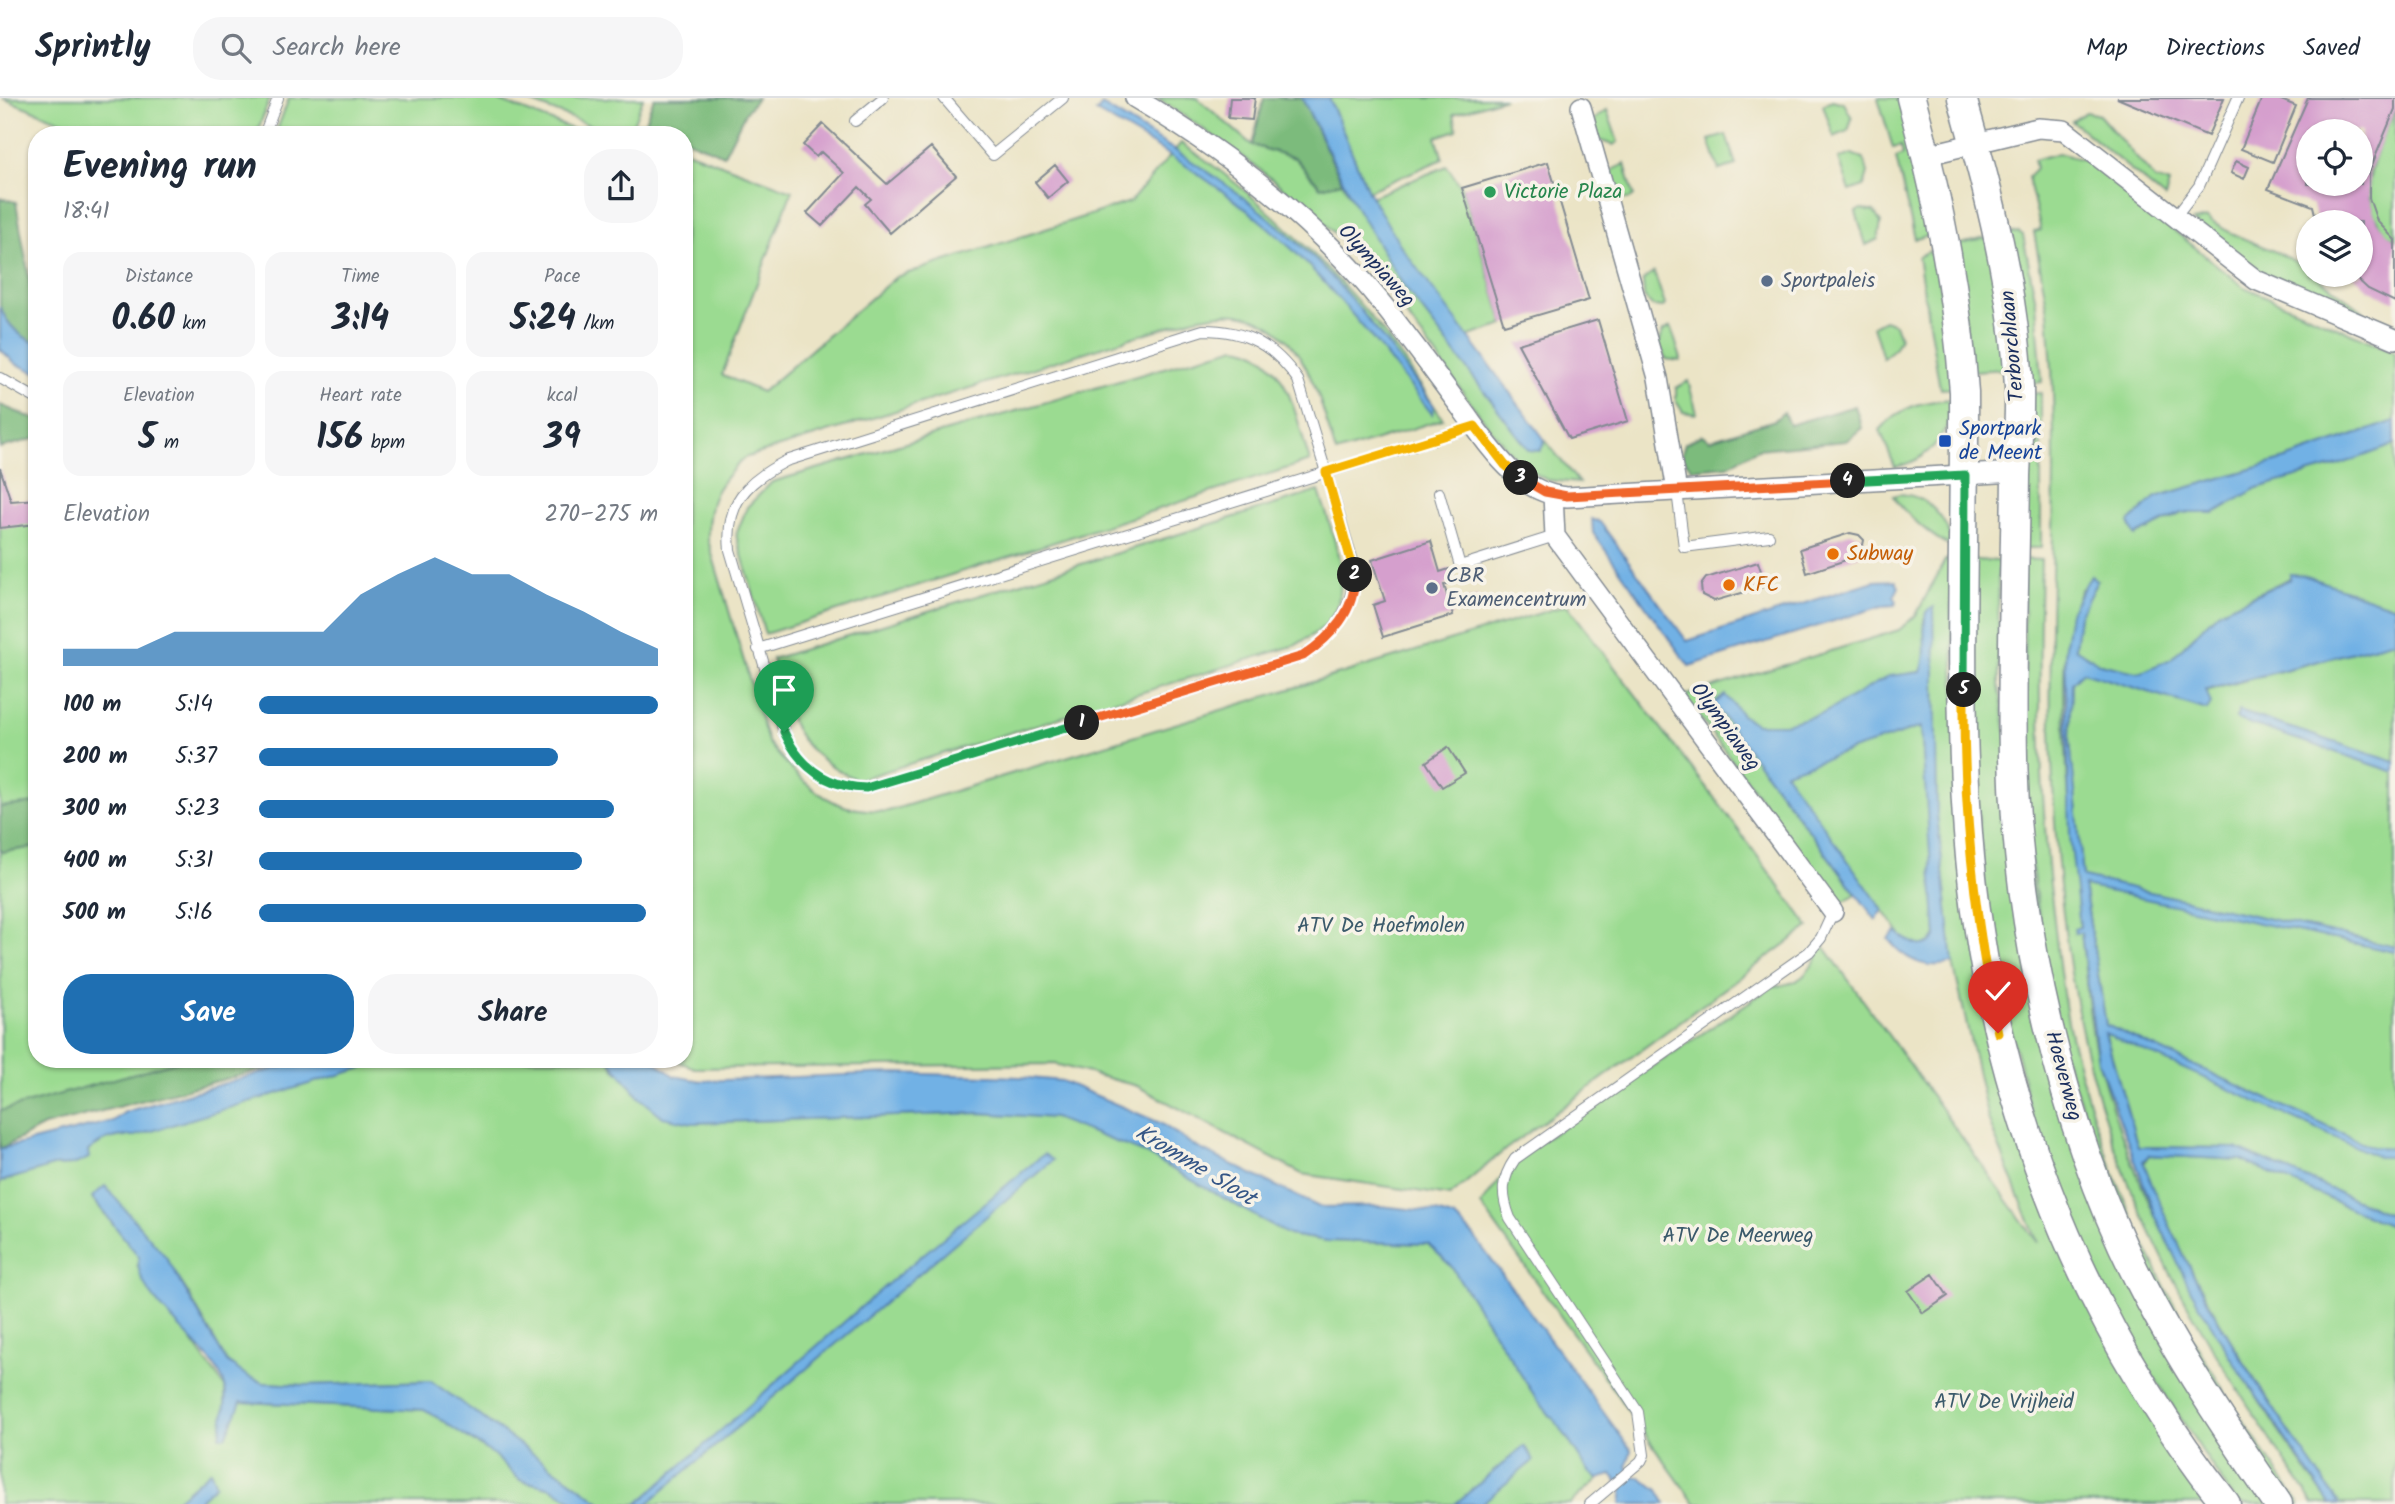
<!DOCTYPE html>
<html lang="en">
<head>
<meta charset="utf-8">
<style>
	:root { --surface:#fff; --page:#f6f6f7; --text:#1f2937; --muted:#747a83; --line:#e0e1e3; --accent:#1f6fb2 }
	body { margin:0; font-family:Kalam,sans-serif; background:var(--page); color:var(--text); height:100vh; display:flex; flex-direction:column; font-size:26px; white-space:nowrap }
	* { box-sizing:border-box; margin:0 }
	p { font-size:23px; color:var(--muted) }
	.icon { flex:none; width:38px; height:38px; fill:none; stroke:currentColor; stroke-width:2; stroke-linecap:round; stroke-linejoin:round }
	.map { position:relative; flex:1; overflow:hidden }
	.sheet { position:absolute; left:28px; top:28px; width:665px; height:942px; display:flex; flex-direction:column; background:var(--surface); border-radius:28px; box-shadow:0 2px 5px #0004 }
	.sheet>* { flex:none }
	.fabs { position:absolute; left:2296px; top:21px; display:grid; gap:14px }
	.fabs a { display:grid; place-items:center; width:77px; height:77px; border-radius:50%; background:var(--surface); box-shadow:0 2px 5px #0004; font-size:35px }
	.pin { position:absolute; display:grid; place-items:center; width:60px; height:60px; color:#fff; margin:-72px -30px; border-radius:50% 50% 50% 0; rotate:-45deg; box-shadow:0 0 7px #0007 }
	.pin .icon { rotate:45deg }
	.km { position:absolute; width:35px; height:35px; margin:-18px; border-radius:50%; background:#222; color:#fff; font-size:19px; line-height:35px; text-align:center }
	.round { display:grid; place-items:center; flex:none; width:74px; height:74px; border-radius:28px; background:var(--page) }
	.overview { display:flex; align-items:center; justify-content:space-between; height:119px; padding:0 35px }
	h1 { font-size:38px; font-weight:700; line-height:52px }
	.stats { display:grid; grid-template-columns:repeat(3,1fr); gap:10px; height:119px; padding:7px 35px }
	.stats div { display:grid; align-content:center; border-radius:18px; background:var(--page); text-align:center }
	.stats b { font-size:35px; font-weight:700 }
	.stats small { font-size:19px; font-weight:400 }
	.stats p { font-size:19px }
	.chart { height:196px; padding:14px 35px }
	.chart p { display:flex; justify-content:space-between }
	.chart svg { width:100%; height:126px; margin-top:7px; fill:var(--accent); opacity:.7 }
	.cta { display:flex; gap:14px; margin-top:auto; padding:14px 35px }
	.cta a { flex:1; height:80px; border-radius:28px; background:var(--accent); color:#fff; font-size:28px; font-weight:700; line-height:80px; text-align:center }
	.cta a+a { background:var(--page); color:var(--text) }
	ul { padding:0 35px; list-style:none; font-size:23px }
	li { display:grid; grid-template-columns:112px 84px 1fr; align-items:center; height:52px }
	li i { height:18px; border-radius:9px; background:var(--accent) }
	header { display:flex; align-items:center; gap:42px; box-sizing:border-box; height:98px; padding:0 35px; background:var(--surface); border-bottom:2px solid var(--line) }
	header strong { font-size:33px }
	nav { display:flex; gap:38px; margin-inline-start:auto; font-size:24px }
	.search { width:490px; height:63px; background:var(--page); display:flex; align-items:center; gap:18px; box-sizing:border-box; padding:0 24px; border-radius:28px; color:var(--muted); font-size:26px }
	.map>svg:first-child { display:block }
	.green { fill:#9bdb91; stroke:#5b8578; stroke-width:2 }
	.forest { fill:#7cbb7b; stroke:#4c756c; stroke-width:2 }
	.water { fill:#71b1e5; stroke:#4670a2; stroke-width:2 }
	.building { fill:#d59fcd; fill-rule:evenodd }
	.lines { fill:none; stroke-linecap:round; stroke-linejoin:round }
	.lane-casing { stroke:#838a92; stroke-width:12 }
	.street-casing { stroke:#838a92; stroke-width:22 }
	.secondary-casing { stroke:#838a92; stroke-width:31 }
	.lane { stroke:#fff; stroke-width:10 }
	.street { stroke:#fff; stroke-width:19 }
	.secondary { stroke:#fff; stroke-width:28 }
	.split-1-casing { stroke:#fff; stroke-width:14 }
	.split-2-casing { stroke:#fff; stroke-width:14 }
	.split-3-casing { stroke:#fff; stroke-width:14 }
	.split-4-casing { stroke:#fff; stroke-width:14 }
	.split-5-casing { stroke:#fff; stroke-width:14 }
	.split-6-casing { stroke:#fff; stroke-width:14 }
	.split-1 { stroke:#22a559; stroke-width:9 }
	.split-2 { stroke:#f0652b; stroke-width:9 }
	.split-3 { stroke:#f5b400; stroke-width:9 }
	.split-4 { stroke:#f0652b; stroke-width:9 }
	.split-5 { stroke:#22a559; stroke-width:9 }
	.split-6 { stroke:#f5b400; stroke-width:9 }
	.leisure-dot { fill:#2e9e5b; stroke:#f7f3e8; stroke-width:2.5 }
	.service-dot { fill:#5c6f8a; stroke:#f7f3e8; stroke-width:2.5 }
	.transit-dot { fill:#1a4fb4; stroke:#f7f3e8; stroke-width:2.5 }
	.food-dot { fill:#e8710a; stroke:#f7f3e8; stroke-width:2.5 }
	.labels { text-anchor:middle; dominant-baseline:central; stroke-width:7; stroke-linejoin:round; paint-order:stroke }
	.leisure-label { font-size:21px; fill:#27864d; stroke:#f7f3e8; text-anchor:start }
	.street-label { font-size:21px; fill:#1b2f5e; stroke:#f7f3e8 }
	.service-label { font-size:21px; fill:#4e5e75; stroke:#f7f3e8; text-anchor:start }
	.transit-label { font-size:21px; fill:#164399; stroke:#f7f3e8; text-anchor:start }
	.food-label { font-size:21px; fill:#c56008; stroke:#f7f3e8; text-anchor:start }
	.park-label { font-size:21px; fill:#3b5a6b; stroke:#f7f3e8 }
	.water-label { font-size:23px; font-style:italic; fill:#355686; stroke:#f7f3e8 }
</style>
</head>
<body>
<header>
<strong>Sprintly</strong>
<div class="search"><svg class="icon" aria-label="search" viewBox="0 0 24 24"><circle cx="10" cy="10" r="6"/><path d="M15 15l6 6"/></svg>Search here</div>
<nav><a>Map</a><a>Directions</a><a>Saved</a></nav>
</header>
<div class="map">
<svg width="2395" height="1406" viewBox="0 0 2395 1406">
	<rect width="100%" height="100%" fill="#f7f3e8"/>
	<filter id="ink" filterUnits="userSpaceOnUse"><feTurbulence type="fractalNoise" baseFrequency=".0143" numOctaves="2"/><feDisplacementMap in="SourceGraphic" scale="14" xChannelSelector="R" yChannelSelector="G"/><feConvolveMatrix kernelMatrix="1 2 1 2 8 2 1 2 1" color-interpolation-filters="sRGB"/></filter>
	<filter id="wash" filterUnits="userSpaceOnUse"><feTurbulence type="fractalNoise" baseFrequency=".00686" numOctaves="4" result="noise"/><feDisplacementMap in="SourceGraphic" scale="28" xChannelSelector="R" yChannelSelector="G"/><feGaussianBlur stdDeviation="1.57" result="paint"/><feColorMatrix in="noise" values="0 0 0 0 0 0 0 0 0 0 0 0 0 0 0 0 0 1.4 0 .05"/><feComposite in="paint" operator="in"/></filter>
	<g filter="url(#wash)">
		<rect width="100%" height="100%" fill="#ebe4c6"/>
		<path class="green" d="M2,0H270L256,37H97Z
			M289,0H492L588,37H275Z
			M520,0H643L629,37H615Z
			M1157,0H1197L1252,47L1295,60L1320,89L1342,84L1403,187L1529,352L1540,353L1545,342L1579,385L1547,382L1524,369C1467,309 1425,235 1371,173C1311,105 1232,49 1157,0Z
			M1329,0H1505L1454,16L1457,32L1436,39L1443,61L1368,93Z
			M1878,0H1902L1938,136L1915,141L1896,60L1903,57L1901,48L1893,50Z
			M1832,2L1844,5L1852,20L1848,33L1834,39L1823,7Z
			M2395,11V142C2347,104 2376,56 2395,11Z
			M1607,12L1618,44L1613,47L1598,42L1594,22Z
			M2086,14L2099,17L2155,81L2169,86L2165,100L2072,23Z
			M1726,37L1736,67L1719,72L1709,42Z
			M1181,45C1252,91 1345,181 1395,250C1412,273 1427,298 1443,321L1336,355C1319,301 1305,226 1238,216C1225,214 1208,218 1195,220L744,360C716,388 707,401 708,442L768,644C789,670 814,699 847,709C859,712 873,712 885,714L1567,507L1729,719L1809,829L1506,1051L1450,1098L1302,1076L1137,988L1055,966L695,970L671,961H684V52L792,93L722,277L762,294L896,179L1130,104Z
			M2058,55L2088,63L2244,189L2395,254V323L2286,361L2156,399L2129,424L2135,438L2182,415H2214L2257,390L2339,367L2395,345V509L2303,477L2290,476V480L2219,513L2171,561L2140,575L2100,566L2075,550L2079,518L2097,483L2081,491C2058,543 2064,598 2066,654C2069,713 2074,771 2080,829L2075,835L2081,834C2086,877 2088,924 2099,966C2144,1128 2232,1271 2330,1406H2314C2222,1273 2133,1134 2092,976C2063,865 2054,746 2051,631C2048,511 2058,391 2052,271L2048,214L2034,134L2041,132L2028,79L2036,70L2034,62Z
			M1852,56L1863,61L1868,74L1864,88L1850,93L1839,61Z
			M1625,66L1634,98L1630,101C1613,102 1612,90 1610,77L1614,71Z
			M1447,68L1462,90L1504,227L1466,239L1402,151L1371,99Z
			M1861,111L1874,114L1881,125L1878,141L1866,147L1856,114Z
			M2207,120C2236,143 2277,149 2308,172V177H2315L2367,216L2395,226V232L2261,176L2193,123Z
			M2019,134L2023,137L2036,205L2042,284L2023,286L2005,136Z
			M1990,139L2008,271L1971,273L1956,147Z
			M1929,153L1936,166L1957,290L1940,291L1918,159Z
			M1654,174L1665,207L1663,209L1652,208L1644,199L1643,183Z
			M1884,222L1895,226L1900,240L1895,250L1883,260L1873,228Z
			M1671,229L1681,261L1680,263L1666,261L1659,246L1663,233Z
			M1236,249C1288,254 1296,323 1310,363L765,536L736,437L747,409L772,384Z
			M1688,283L1697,315L1696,316L1683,314L1676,303V290Z
			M2041,295V450H2023L2024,296Z
			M1954,301C1950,335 1930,362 1895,369L1880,332C1900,308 1923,303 1954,301Z
			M1319,393C1331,431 1354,483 1331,521C1324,532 1306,540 1296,547L857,682C791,650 791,625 772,561Z
			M1899,396C1929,397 1947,421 1953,448C1936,444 1902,413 1893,398Z
			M37,417V705L0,709V423Z
			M1949,461L1957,632L2011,1014L2214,1406H1695L1481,1107L1515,1061L1773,888C1804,887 1809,873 1824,848L2038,1145L1988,1021L1953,865L1937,717L1934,510L1924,521L1926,562L1921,574L1910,575C1872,592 1799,638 1756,626C1743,623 1733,607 1725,597L1714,606L1856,796L1839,806L1684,598L1899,532L1916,517L1945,462Z
			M2023,461L2041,462C2038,583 2039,702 2054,822C2059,868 2064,914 2076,958C2118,1122 2201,1269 2300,1406H2284L2141,1172L2056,936L2027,735Z
			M1972,462L1998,463L1999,588L2074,1044L2269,1406H2237L2122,1231L2039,1045L1990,850L1973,658Z
			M2395,543V664L2240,614L2236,620L2395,674V849L2083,779L2070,642L2072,585L2083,574L2206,593Z
			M1921,629L1937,831C1935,850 1917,852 1904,841L1784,674Z
			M37,749V961H185L1,1015L0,754Z
			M2084,787L2395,854V1050L2372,1049L2106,927Z
			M2105,934L2378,1059H2395V1119L2236,1050L2138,1049Z
			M392,961H609L615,971L692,1025L981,1015L1054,1020L1142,1054L1289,1137L1327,1143L1428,1146L1451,1168L1538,1303L1560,1329L1589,1374L1598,1381L1570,1406H1481L1533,1362L1524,1348L1455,1406H603L431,1283L305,1287L264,1285L249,1280L227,1264L187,1193L160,1153L92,1100L140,1159L137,1167L225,1289L226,1339L240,1304L426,1312L494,1357L520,1382L552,1390L578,1406H195L216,1386L210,1373L172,1406H0V1084L53,1068L73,1067L88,1060V1053C103,1041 117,1037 135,1038Z
			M2149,1057L2241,1062L2395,1130V1406H2340C2262,1299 2192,1189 2143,1066Z"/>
		<path class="forest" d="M654,0H757L745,15L724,57L684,41V37H672L644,26Z
			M1264,0H1302L1342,84L1321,89L1295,60L1252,47Z
			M0,100L16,104L31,192L37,198V245C19,239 7,226 0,209Z
			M0,307L37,322V340L0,350Z
			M1855,308L1862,330L1846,343L1758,351L1728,368L1692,371L1681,358L1685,345L1702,337L1710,342L1775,322L1784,314L1789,327Z
			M37,705V749L0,754V709Z
			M185,961H303L44,1028L0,1051V1013Z"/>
		<path class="water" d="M1302,0H1329L1368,93L1402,150L1545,342L1540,353L1529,352L1403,187L1357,111Z
			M1102,7C1171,49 1242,92 1301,148C1352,195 1392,253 1434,308L1432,316C1388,260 1344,202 1293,152C1235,96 1166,53 1096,14Z
			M0,209C7,226 19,239 37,245V275L16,266L0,251Z
			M2395,323V345L2391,348L2339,367L2257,390L2214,415H2181L2135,438L2129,424L2156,399L2286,361Z
			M1592,421L1600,424L1687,543L1874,483L1896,482L1899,489L1894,499L1897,503L1895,507L1882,508L1689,568L1593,435Z
			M2290,476L2303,477L2395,509V543L2206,592L2211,606L2207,612L2083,574L2072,585L2070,642L2083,779L2395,849V854L2084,788L2106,927L2372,1049L2395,1050V1059H2378L2105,935L2138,1049L2236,1050L2395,1119V1130L2241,1062L2149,1057L2143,1063C2189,1188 2262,1298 2340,1406H2330L2238,1271L2191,1193L2156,1119L2098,963L2081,835H2075L2074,831L2080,829L2070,738L2065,546L2070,514L2091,477L2097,483L2079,518L2075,550L2100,566L2140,575L2171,561L2219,513L2290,481Z
			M1934,509L1937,717L1953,865C1925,872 1906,863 1888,841L1896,834C1910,843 1921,856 1936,839L1921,629L1785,674L1883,812L1876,822L1714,606L1725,597L1743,618L1756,626H1785L1824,615L1889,578L1921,574C1929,554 1921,534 1926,514Z
			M2239,613L2395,664V674L2236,621Z
			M309,961H392L135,1038C117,1037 103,1041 88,1053L89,1060L73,1067L53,1068L0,1084V1051L113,1023L125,1014Z
			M609,961H652L674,978L701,983L893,975L1020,979L1062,983L1160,1025L1196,1049L1319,1109L1380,1108L1436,1114L1455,1120L1473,1137L1631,1352L1627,1369L1635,1380L1640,1379L1658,1392L1666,1406H1621L1623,1390L1612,1377L1598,1381L1589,1374L1560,1329L1538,1303L1451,1168L1428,1146L1327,1143L1289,1137L1142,1054L1054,1020L981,1015L692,1025L663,1019L639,999Z
			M1044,1056L1053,1062L647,1406H637L884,1189Z
			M105,1088L166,1159L227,1264L249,1279L264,1285L305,1287L431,1283L603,1406H578L552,1390L520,1382L494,1357L426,1312L241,1304L226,1339L220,1338C222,1324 228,1302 225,1288C217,1252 129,1198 139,1159L92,1099Z
			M1524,1348L1534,1362L1481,1406H1455Z
			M210,1373L216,1386L195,1406H172Z"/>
		<g id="blocks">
			<path class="building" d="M1230,0H1255L1252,22L1228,20Z
				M2117,0H2224L2208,38Z
				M2262,0H2276L2296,8L2273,64L2241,51Z
				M2308,0H2395V11L2369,74V100L2377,123L2395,142V204L2368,191L2353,177H2361V124H2317L2313,108L2268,91ZM2308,33H2361V86H2308Z
				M823,26L887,86L931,49L956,78L890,135L865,106L871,101L859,89L822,128L807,115L844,75L821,54L816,59L803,47Z
				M2236,63L2249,69L2244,81L2231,75Z
				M1548,64L1589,202L1504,227L1462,90Z
				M1055,67L1068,83L1048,100L1035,84Z
				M1598,222L1628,323L1569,341L1518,246Z
				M0,370L11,403L37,401V426L0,430Z
				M1850,435L1859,437L1864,442L1861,457L1807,475L1800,451Z
				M1431,443L1440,474L1449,471L1453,484L1444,487L1453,517L1383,539L1373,507L1385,503L1372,462Z
				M1758,464L1766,488L1714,503L1702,497L1701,487L1706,480Z
				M1478,499L1480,507L1466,511L1463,503Z
				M1448,649L1465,675L1442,689L1426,664Z
				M1933,1176L1948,1198L1923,1215L1908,1193Z"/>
		</g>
	</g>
	<g filter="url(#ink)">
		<use href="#blocks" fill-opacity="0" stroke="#838a92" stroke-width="2"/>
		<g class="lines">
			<defs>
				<path id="lane" d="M944,0L993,57L1063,0
					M855,23L883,0
					M264,37L278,0
					M2175,119L2199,88L2238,0
					M1203,232C1246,232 1274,247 1298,282L1352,460C1359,504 1338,533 1303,558L866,690C826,689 800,669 784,634L730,452C725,405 746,384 786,363Z
					M0,280L37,301
					M1677,393L1684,449L1769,438
					M1439,395L1460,468L1555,438
					M758,551L1475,328
					M1590,1406L1641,1363L1644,1357L1638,1314L1510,1120C1501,1097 1501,1081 1515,1061L1809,854L1821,840L1833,814"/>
				<path id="street" d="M1135,0C1218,49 1299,110 1363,183C1398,223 1429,267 1461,310C1488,346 1517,396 1567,399L2016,374
					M1581,9L1658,280L1677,393
					M1927,57L2038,30L2064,32L2256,182L2395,241
					M1553,397L1555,438L1833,814"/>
				<path id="secondary" d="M1911,0C1938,99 1957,192 1964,294C1965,441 1957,589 1968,735C1986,979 2074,1214 2226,1406
					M1962,0C1989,95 2014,190 2019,289C2020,319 2017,349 2016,378C2015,472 2011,565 2013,659C2017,831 2061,1026 2138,1180C2178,1259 2228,1333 2278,1406"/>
			</defs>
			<use href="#lane" class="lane-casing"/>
			<use href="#street" class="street-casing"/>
			<use href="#secondary" class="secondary-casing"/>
			<use href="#lane" class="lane"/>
			<use href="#street" class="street"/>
			<use href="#secondary" class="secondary"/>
		</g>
	</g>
	<g class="lines" filter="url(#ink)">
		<defs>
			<path id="split-1" d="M784,634C800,669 826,689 866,690L1082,625"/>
			<path id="split-2" d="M1082,625L1303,558C1332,538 1355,514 1355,477"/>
			<path id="split-3" d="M1355,477L1326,374L1475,328L1505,367L1521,380"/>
			<path id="split-4" d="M1521,380L1545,394L1567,398L1848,383"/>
			<path id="split-5" d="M1848,383L1965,377L1964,592"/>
			<path id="split-6" d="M1964,592C1963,709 1974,821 1998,935"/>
		</defs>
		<use href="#split-1" class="split-1-casing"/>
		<use href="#split-2" class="split-2-casing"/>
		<use href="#split-3" class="split-3-casing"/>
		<use href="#split-4" class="split-4-casing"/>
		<use href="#split-5" class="split-5-casing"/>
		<use href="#split-6" class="split-6-casing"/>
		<use href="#split-1" class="split-1"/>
		<use href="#split-2" class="split-2"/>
		<use href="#split-3" class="split-3"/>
		<use href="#split-4" class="split-4"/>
		<use href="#split-5" class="split-5"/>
		<use href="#split-6" class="split-6"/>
	</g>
	<circle class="leisure-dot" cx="1490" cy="94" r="7"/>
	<g class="service-dot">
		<circle cx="1767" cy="183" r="7"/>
		<circle cx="1432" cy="490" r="7"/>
	</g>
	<rect class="transit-dot" x="1938" y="336" width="14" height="14" rx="3.5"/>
	<g class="food-dot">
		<circle cx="1833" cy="456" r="7"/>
		<circle cx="1729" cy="487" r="7"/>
	</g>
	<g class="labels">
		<g class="leisure-label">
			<text x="1504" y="94">Victorie Plaza</text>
		</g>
		<g class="street-label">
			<text transform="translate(1376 168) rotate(48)">Olympiaweg</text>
			<text transform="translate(2013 248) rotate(-95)">Terborchlaan</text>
			<text transform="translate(1725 629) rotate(54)">Olympiaweg</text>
			<text transform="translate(2063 978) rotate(75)">Hoeverweg</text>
		</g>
		<g class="service-label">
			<text x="1781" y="183">Sportpaleis</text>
			<text x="1446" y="478">CBR<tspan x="1446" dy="24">Examencentrum</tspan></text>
		</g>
		<g class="transit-label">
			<text x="1959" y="331">Sportpark<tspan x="1959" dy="24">de Meent</tspan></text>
		</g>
		<g class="food-label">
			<text x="1847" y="456">Subway</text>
			<text x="1743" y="487">KFC</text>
		</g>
		<g class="park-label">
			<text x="1381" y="828">ATV De Hoefmolen</text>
			<text x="1738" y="1138">ATV De Meerweg</text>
			<text x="2004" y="1304">ATV De Vrijheid</text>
		</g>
		<g class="water-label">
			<text transform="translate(1195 1068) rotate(31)">Kromme Sloot</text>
		</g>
	</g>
</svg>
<div class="fabs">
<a><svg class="icon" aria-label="locate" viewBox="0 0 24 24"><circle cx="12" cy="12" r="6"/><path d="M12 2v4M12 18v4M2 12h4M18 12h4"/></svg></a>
<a><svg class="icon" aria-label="layers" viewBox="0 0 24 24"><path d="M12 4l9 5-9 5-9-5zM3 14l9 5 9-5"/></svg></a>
</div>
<div class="pin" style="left:784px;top:634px;background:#1e9e55"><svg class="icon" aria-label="arrive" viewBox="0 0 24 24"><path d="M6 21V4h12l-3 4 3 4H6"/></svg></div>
<div class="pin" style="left:1998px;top:935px;background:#d93025"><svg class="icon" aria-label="check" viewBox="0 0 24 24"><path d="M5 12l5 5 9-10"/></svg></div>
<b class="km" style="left:1082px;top:625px">1</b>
<b class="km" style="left:1355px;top:477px">2</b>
<b class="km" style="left:1521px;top:380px">3</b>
<b class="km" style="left:1848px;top:383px">4</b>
<b class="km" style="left:1964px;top:592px">5</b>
<section class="sheet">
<div class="overview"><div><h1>Evening run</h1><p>18:41</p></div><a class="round"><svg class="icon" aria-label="share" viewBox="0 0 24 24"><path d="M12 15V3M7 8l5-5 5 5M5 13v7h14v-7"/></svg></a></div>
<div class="stats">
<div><p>Distance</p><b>0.60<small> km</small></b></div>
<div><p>Time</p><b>3:14</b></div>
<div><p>Pace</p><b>5:24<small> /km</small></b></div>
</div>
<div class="stats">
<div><p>Elevation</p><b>5<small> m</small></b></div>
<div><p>Heart rate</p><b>156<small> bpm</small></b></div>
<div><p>kcal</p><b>39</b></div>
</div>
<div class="chart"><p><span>Elevation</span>270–275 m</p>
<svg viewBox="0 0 160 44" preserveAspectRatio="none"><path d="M0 44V38L10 38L20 38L30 32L40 32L50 32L60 32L70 32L80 19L90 12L100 6L110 12L120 12L130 19L140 25L150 32L160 38V44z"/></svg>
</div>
<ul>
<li><b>100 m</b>5:14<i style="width:100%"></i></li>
<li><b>200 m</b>5:37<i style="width:75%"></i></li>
<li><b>300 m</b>5:23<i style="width:89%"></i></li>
<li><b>400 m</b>5:31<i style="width:81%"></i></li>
<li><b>500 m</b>5:16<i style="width:97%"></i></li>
</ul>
<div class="cta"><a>Save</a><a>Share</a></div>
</section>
</div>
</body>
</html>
